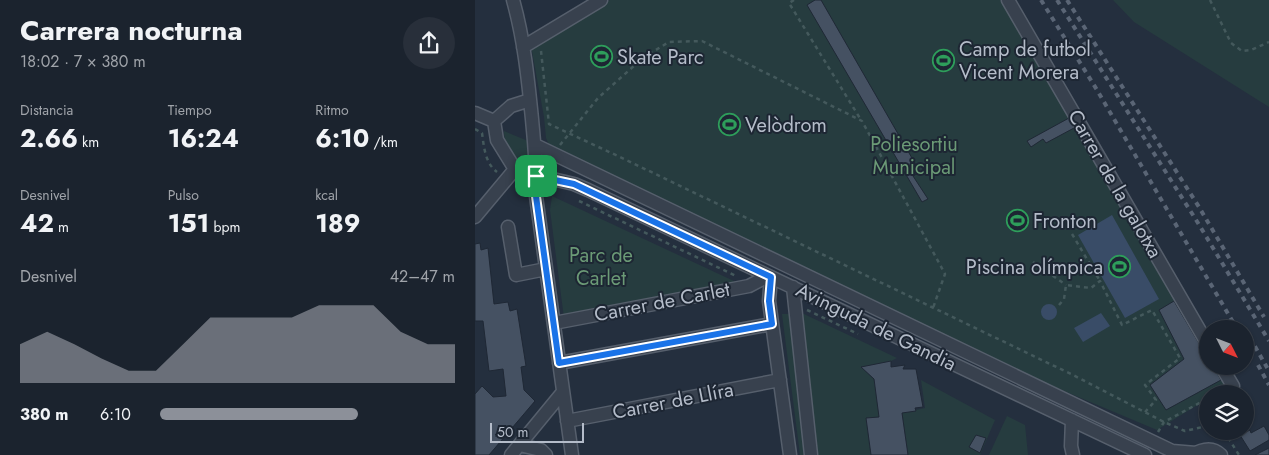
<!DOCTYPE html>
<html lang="es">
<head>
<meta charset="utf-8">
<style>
	:root { --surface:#1b232e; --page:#282f3a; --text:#f1f3f6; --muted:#a0a4aa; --line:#39404a; --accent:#8c9099 }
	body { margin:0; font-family:Jost,sans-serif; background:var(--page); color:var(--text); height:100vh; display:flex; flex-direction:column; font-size:19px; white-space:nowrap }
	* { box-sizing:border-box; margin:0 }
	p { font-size:16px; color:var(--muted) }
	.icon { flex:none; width:28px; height:28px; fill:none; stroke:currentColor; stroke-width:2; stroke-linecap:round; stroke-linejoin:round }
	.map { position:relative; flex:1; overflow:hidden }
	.details { display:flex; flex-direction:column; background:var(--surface); width:475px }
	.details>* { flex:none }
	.needle { width:32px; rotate:132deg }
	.buttons { position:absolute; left:724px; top:320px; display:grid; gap:10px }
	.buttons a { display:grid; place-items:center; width:55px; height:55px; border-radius:50%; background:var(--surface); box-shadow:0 1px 4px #0004,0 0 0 1px var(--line); font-size:25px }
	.scale { position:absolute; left:15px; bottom:12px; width:94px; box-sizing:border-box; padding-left:5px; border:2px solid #b4bcc9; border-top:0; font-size:14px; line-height:18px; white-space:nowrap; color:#b4bcc9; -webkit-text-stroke:4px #1d2633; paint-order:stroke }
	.pin { position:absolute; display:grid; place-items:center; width:42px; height:42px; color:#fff; margin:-21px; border-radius:10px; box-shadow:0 2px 8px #0006 }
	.round { display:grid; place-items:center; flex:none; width:52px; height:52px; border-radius:26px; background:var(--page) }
	.headline { display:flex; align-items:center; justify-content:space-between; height:85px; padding:0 20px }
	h1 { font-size:28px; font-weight:700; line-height:38px }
	.metrics { display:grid; grid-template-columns:repeat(3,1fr); gap:8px; height:85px; padding:5px 20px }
	.metrics div { display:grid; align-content:center }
	.metrics b { font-size:25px; font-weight:700 }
	.metrics small { font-size:14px; font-weight:400 }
	.metrics p { font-size:14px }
	.chart { height:140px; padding:10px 20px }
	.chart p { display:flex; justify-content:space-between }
	.chart svg { width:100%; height:90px; margin-top:5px; fill:var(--accent); opacity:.7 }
	ul { padding:0 20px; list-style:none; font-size:16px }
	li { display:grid; grid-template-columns:80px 60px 1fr; align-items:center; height:38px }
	li i { height:12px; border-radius:6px; background:var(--accent) }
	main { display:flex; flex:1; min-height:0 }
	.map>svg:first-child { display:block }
	.green { fill:#263c3f }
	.water { fill:#394c67 }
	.building { fill:#455162; stroke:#1f2835 }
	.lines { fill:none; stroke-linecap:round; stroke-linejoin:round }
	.minor-casing { stroke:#565f6c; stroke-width:15 }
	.path { stroke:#44595c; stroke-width:2.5; stroke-dasharray:4 4; stroke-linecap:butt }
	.minor { stroke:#38414e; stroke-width:12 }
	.rail { stroke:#5a6575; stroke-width:4; stroke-dasharray:5 5; stroke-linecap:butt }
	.route-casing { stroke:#fff; stroke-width:10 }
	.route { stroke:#1a73e8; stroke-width:6 }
	.labels { text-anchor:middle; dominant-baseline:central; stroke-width:4; stroke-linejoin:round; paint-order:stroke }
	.poi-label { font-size:20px; fill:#b4bcc9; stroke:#1d2633; text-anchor:start }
	.park-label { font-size:20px; fill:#6b9a76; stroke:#1d2633 }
	.street-label { font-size:20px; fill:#b4bcc9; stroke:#1d2633 }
</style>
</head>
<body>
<main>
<section class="details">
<div class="headline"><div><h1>Carrera nocturna</h1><p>18:02 · 7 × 380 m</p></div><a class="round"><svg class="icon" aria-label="share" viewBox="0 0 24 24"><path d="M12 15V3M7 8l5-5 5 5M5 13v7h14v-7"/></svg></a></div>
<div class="metrics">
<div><p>Distancia</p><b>2.66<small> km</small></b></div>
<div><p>Tiempo</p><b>16:24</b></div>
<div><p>Ritmo</p><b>6:10<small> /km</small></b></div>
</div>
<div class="metrics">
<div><p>Desnivel</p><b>42<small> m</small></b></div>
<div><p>Pulso</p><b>151<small> bpm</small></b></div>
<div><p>kcal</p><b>189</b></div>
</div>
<div class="chart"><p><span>Desnivel</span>42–47 m</p>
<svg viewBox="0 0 160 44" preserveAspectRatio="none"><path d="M0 44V25L10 19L20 25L30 32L40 38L50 38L60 25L70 12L80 12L90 12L100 12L110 6L120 6L130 6L140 19L150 25L160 25V44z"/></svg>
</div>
<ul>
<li><b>380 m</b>6:10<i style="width:67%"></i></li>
</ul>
</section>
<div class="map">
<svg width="794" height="455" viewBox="0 0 794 455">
	<rect width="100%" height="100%" fill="#242f3e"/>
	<path class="green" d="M135,0H529L732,350V366H742L753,386L741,394H732V399L682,430L449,332L78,154L71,138L69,117L56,46Z
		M638,0H794V107L659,22Z
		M29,131L53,141L54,163C37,162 29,146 29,131Z
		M77,196L261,282L89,318L75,210Z
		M307,314H329L422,358L416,361L386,367L399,379L404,417L391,418L396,455H325Z
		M446,380L520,420L505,455H433L427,413L450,408Z
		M532,416L550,425L553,455H514Z"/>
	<path class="water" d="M637,215L684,299L650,318L603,235Z
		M566 312a8 8 0 1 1 16 0a8 8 0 1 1-16 0Z
		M626,313L635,326L608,342L599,328Z"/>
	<path class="building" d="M340,0H346L445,172L438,176L453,199L447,202L332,5Z
		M594,118L599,128L571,143L568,139L556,147L552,141Z
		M5,243L6,250L13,248L19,304L33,302L35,311L42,309L51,366L46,367L49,390L60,401L14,455H0V394L7,386L18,397L31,396L28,369L14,371L8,321H0V244Z
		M699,301L732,357V366H738L746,380L691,410L675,385L709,359L684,310Z
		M416,361V367L430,365L428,369H441L448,407L440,408L441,411L427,413L433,455H396L391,418L404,417L399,379L386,367Z
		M789,426L794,435V440L775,451L765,435L775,430L776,433Z
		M501,435L511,438L505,453L494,447Z
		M794,448V455H780Z
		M56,451L60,455H42L44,452Z"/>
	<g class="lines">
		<defs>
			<path id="minor" d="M38,0C49,39 53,79 57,119C59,142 62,165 60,189L97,455
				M533,0L732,343
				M48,47L126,0
				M0,113L19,121
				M19,121L22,140L38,166L48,172L99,184L113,190L670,455
				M19,121L36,106L55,100
				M60,145L697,451L721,453
				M0,217L41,168
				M33,227L41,275L71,269
				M296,277L294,301L315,455
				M318,287L336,455
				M79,323L274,286L293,276
				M84,363L297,324
				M746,366L758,386
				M597,420L596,446L598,455
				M92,421L305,380
				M45,445L66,450L71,455
				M36,455L87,393
				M717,455C727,449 737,446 746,455"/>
		</defs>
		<use href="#minor" class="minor-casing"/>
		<path class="path" d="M319,0L314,3L386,120
			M735,0L756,43L767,51L776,50L794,42
			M66,51L74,124L145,157L598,375L689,422L710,431L732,426
			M0,129L7,133C9,147 10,163 22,172
			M85,145L123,98L169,57L194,42L227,41L387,121L470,274L458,308
			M104,201L261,276
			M597,234L625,281
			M558,262L591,285
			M584,305L589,299L591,285L616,288L625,281L647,325L677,310L705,358L670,385L681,400L670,412
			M332,310L383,334
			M749,431L764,455
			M683,432L689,422L732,399"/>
		<use href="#minor" class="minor"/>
		<path class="rail" d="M566,0L622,90L762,329
			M582,0L723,223L794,341
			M592,0L724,207L789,317
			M770,329L794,371
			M783,365L794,385"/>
	</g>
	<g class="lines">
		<defs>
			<path id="route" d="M61,176L99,184L296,277L294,301L297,324L84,363L60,189Z"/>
		</defs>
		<use href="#route" class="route-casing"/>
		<use href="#route" class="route"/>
	</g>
	<defs>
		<symbol id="stadium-ring" viewBox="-11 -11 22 22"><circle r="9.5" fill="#1d2633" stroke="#2e9e5b" stroke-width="1.5"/><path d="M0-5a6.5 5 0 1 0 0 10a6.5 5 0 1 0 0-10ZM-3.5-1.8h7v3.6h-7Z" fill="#2e9e5b"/></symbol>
	</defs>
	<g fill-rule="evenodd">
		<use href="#stadium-ring" x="114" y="44" width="25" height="25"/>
		<use href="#stadium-ring" x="456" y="48" width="25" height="25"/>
		<use href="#stadium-ring" x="242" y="112" width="25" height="25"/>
		<use href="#stadium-ring" x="530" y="208" width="25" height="25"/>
		<use href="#stadium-ring" x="632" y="254" width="25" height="25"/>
	</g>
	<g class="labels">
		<g class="poi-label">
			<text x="484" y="49">Camp de futbol<tspan x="484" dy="23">Vicent Morera</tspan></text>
			<text x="142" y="57">Skate Parc</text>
			<text x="270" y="125">Velòdrom</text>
			<text x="558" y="221">Fronton</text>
			<text x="628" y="267" text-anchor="end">Piscina olímpica</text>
		</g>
		<g class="park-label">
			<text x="439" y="144">Poliesortiu<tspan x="439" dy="23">Municipal</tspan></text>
			<text x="126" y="255">Parc de<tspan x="126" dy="23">Carlet</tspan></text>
		</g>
		<g class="street-label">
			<text transform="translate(640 184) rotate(60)">Carrer de la galotxa</text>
			<text transform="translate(187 302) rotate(-11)">Carrer de Carlet</text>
			<text transform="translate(401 327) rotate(26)">Avinguda de Gandia</text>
			<text transform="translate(198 401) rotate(-11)">Carrer de Llíra</text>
		</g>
	</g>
</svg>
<div class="buttons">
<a><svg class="needle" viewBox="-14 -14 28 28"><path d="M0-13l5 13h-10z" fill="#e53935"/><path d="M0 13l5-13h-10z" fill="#a0a4aa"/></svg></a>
<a><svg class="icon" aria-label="layers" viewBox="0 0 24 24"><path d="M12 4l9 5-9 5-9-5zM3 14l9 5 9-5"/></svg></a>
</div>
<div class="scale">50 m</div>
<div class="pin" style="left:61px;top:176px;background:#1e9e55"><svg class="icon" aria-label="arrive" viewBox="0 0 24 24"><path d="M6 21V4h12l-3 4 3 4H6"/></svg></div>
</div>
</main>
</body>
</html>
